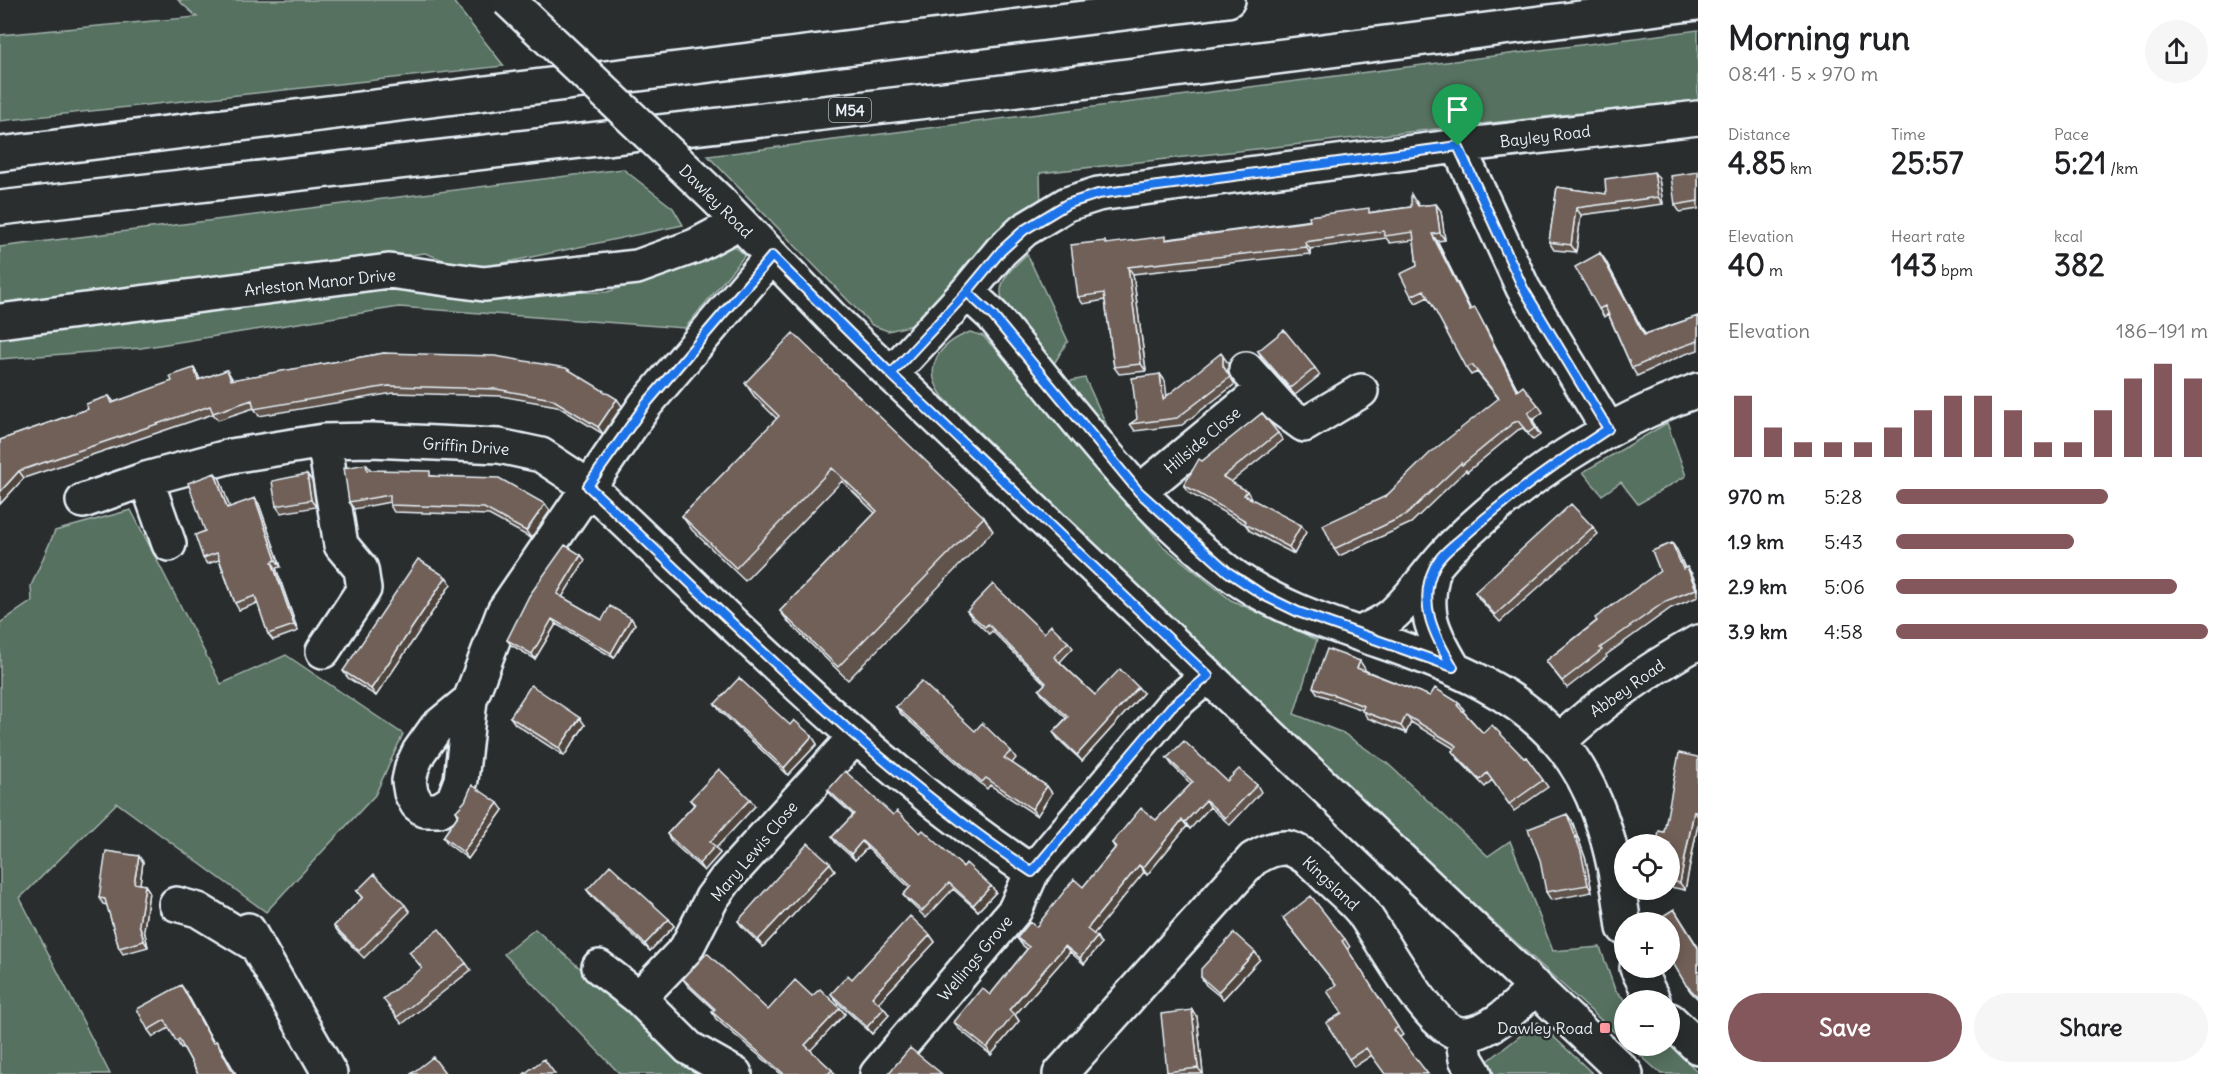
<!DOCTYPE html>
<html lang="en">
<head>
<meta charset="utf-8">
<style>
	:root { --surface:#fff; --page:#f6f6f6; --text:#202124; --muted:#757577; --accent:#84575d }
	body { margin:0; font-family:Delius,sans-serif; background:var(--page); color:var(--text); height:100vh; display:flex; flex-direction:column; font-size:22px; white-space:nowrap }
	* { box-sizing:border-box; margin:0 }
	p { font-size:20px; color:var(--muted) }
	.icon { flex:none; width:33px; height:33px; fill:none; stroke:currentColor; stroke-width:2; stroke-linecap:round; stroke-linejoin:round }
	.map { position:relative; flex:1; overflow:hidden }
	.drawer { display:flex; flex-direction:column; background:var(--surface); width:540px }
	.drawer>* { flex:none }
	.tools { position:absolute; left:1614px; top:834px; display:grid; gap:12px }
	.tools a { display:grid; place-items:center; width:66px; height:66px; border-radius:50%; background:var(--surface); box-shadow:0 3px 15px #0003; font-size:30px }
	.pin { position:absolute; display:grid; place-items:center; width:51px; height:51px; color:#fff; margin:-62px -26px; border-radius:50% 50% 50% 0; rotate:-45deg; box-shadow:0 0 6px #0007 }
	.pin .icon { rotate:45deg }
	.round { display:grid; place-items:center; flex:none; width:63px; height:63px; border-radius:32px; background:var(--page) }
	.summary { display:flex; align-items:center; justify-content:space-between; height:102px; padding:0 30px }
	h1 { font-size:33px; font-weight:700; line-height:45px }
	.stats { display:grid; grid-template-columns:repeat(3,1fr); gap:9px; height:102px; padding:6px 30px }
	.stats div { display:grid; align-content:center }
	.stats b { font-size:30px; font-weight:700 }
	.stats small { font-size:16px; font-weight:400 }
	.stats p { font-size:16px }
	.chart { height:168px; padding:12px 30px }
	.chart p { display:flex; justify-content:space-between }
	.chart svg { width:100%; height:108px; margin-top:6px; stroke:var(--accent); stroke-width:6 }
	.cta { display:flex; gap:12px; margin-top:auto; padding:12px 30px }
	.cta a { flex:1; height:69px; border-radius:36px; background:var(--accent); color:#fff; font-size:24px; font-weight:700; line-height:69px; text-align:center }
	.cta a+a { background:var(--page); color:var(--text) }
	ul { padding:0 30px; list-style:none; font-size:20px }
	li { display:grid; grid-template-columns:96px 72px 1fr; align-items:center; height:45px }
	li i { height:15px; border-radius:8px; background:var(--accent) }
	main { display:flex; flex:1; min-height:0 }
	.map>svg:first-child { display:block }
	.green { fill:#57715f; stroke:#a0b1ac; stroke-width:1.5 }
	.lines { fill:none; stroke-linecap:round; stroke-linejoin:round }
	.minor-casing { stroke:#e8f1f8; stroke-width:38 }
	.highway-casing { stroke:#e8f1f8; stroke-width:38 }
	.minor { stroke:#2a2d2e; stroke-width:33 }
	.highway { stroke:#2a2d2e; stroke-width:33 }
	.minor-bridge-casing { stroke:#e8f1f8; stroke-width:38; stroke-linecap:butt }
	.minor-bridge { stroke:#2a2d2e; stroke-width:33 }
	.wall { fill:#61534c; stroke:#e8f1f8; stroke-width:1.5 }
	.shaded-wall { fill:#4f443e; stroke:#e8f1f8; stroke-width:1.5 }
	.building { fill:#716158; stroke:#e8f1f8; stroke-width:1.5 }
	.route-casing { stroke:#fff; stroke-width:12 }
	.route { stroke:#1a73e8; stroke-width:8 }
	.poi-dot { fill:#ff9aa2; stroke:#2a2d2e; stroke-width:2 }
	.labels { text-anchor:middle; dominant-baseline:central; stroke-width:5; stroke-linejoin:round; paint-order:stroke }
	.shield { fill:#2a2d2e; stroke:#afb6bb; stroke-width:1.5 }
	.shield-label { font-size:15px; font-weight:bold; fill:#e8f1f8 }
	.street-label { font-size:16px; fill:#e8f1f8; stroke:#2a2d2e }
	.poi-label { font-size:16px; fill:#e8f1f8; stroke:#2a2d2e; text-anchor:end }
</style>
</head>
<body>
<main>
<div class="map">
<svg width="1698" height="1074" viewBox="0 0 1698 1074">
	<rect width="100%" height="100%" fill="#2a2d2e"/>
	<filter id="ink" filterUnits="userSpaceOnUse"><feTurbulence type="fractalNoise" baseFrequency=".0167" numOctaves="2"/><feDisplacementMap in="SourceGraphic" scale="12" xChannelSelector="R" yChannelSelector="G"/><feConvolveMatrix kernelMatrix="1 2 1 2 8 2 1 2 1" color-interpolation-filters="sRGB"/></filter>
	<g filter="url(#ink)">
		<path class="green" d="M178,0H452L504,66L0,121V35L197,17Z
			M1698,30V100L1040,173L1041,212L913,325L888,331L872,325L708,156Z
			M623,169L673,208L683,225L470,270L425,253L0,308V247Z
			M734,246L745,255L685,328L399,307L141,348L0,359V339L383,285L485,293L607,292L690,265L713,247Z
			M1027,254L1068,341L1052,367C1040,352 1001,311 1001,293C1000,277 1017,264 1027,254Z
			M970,332L983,336L994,348L998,344L1163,546L1231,600L1317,640L1294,714L1343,733L1388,764L1488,856L1510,841L1553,951L1600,947L1615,990L1625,1000L1624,1041L1335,777L943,397C921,367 939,344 970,332Z
			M1085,378L1113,439L1065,382Z
			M1667,423L1686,476L1638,504L1621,482L1602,495L1583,472Z
			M131,510L221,684L286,655L403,734L375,795L266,912L117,803L20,898L110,1074H0V623L32,601L31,586L55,531Z
			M535,929L686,1060L708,1074H620L504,954Z
			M1538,1022L1593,1074H1488L1480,1067Z
			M1670,1045L1698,1072V1074H1661L1630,1046Z"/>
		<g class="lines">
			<defs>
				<path id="minor" d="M1458,146L1523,288L1608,429
					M718,200L831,317L1626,1074
					M967,292L993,316C1066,404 1135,503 1228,572C1274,606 1327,623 1380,641C1546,697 1603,750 1624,928
					M0,321L389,271L484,284L637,267L695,246L738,223
					M1246,369L1282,409L1304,425L1361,391
					M891,374L967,292L1001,251L1024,230L1067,204L1098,194L1458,146L1698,118
					M146,479L169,544
					M1139,492L1264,389
					M83,501L146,479L231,456L324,441L372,440L499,446L541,455L588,486C731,620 868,764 1032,872
					M1434,569C1422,610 1431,630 1453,667
					M1359,634C1370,628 1382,623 1391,616C1414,596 1430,569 1452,547C1521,478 1607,423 1698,390
					M323,651L364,589L361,569L341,545L324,441
					M470,700L436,728L419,752L412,767L409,781L411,793L417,804L425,810H439L453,801L461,780L470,700L504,611L645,405L772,256
					M1561,740C1602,701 1648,670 1698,642
					M176,904L198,910L256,945
					M248,930L330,1074
					M599,967L639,998L689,1048L735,1074
					M1637,968L1653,1000
					M639,998L686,949L712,898L726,879L855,737
					M1670,1020L1698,1047
					M1462,1035L1466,1059L1475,1074
					M877,1074L1015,910L1032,872L1171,707L1207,676
					M1060,1074L1253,859C1264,853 1274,847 1287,848C1302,851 1314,864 1324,874C1336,886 1350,897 1361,910C1381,936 1431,1035 1464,1034C1491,1034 1518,1004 1536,987"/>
				<path id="highway" d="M0,154L1228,0
					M0,208L979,95L1698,3"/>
			</defs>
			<use href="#minor" class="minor-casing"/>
			<use href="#highway" class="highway-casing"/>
			<use href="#minor" class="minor"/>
			<use href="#highway" class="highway"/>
			<defs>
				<path id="minor-bridge" d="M508,0L718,200"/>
			</defs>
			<use href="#minor-bridge" class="minor-bridge-casing"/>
			<use href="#minor-bridge" class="minor-bridge"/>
		</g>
		<path class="wall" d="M1698,172V209L1680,212L1675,205Z
			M1659,179L1663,204L1581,215L1576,252L1554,250L1549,242L1557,187L1606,194Z
			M1416,201L1419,206L1436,204L1441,211L1445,240L1437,241L1471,310L1479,315L1518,390L1538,405L1543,412L1533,420L1540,435L1533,440L1523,428L1518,430L1467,472L1466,470L1411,523L1339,556L1334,549L1386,496L1499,399L1477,372L1471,375L1466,368L1428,297L1416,303L1411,296L1417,266L1414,240L1390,243L1386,238L1310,249V254L1133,274L1146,371L1119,374L1114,367L1105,300L1083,304L1078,297L1108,244L1168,239L1411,207Z
			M1600,253L1605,260L1645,334L1698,316V350L1683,355L1637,376L1632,368L1608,314L1604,317L1599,309Z
			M1258,351L1315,368L1320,375L1295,395L1262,358Z
			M384,353L622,406L603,434L557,406L501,396L393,393L259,416L254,408L218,420L213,414L24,478L0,504V440L88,409L109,396L114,402L198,375L200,380L227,370L233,380Z
			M1228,363V373L1235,384L1182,425L1135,431L1130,424L1137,419L1160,374L1165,381L1166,396Z
			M745,383L984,517L993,531L848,680L790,624L780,611L875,513L842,481L745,581L692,530L682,516L777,419L754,396Z
			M1278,433L1283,440L1231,482L1251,498V499L1306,532L1294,554L1250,531L1245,524L1189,493L1184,485L1202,461Z
			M366,464L371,470L434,476L545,504L550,511L531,538L489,515L394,512L390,505V502L354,509L349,502Z
			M307,474L312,481L316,507L281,513L276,506Z
			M220,479L229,507L259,504L281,567L276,568L298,631L273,640L268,634L258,603L239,610L235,603L219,560L207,564L203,558L205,531Z
			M1593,527L1598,534L1500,622L1480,600L1475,592Z
			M1677,550L1685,568L1687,567L1692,574L1698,588V597L1671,608L1606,655L1607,657L1567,688L1546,661L1660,571Z
			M581,555L585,560L562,597L602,620L631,618L635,624L614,658L556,624L535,659L511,645L507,640Z
			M446,577L451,584L376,696L348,678L343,671Z
			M967,611L1044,633L1068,642L1073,648L1060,662L1095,695L1143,693L1082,761L1058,739L1053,732L1066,718L1044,697L1039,690L1045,684L992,631L989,634L972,618Z
			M1365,669L1364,670L1464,710L1463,711L1483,733L1524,758L1526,757L1548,787L1514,811L1492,780L1485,787L1457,758L1452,751L1455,749L1411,722L1406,733L1367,718L1363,710L1318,694L1313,687Z
			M715,704L790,725L817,744L788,775L720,711Z
			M896,707L975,731L1011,751L1016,758L1012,763L1052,793L1037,816L990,785L987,789L901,714Z
			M510,717L585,725L564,756L515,724Z
			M1698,757V824L1685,890L1670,887V844L1664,832Z
			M1167,758L1227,781L1257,785L1261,792L1230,825L1210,807L1190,829L1187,826L1147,875L1144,872L1093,934L1097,937L1101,944L1084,964L1070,952L1015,1015L1019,1021L991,1055L959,1029L954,1022L990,995L1027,949L1022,945L1017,938L1036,927L1083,887L1115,848L1112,843L1156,820L1191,784L1172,765Z
			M828,790L893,815L920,833L996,892L978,911L953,889L926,918L908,901L903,895L910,888L867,848L855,860L836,843L832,837L853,815L832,796Z
			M690,800L755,806L716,848L720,853L704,871L672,842L667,834L694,805Z
			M503,810L468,859L448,844L443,837L458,815L456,811Z
			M1572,821L1586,860L1592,892L1551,900L1546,892Z
			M143,862L140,884L145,885L149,891L144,930L148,947L123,954L119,948L107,905L103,904L99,898Z
			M835,870L763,947L743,928L738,921Z
			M587,890L674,926L650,951L592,897Z
			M357,891L405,905L410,912L364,958L339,933L334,926L362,898Z
			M1674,909L1698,947V999L1691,992L1686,985Z
			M1283,918L1345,939L1350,947L1347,949L1403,1035L1354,1067L1349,1059L1342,1013L1336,985Z
			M930,935L935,942L878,1003L884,1008L889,1015L872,1034L836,1001L831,994L852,979Z
			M1255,952L1260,959L1223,999L1206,985L1201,977Z
			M466,963L471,970L402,1024L388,1006Z
			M683,979L768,1010L812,996L840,1008L845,1014L810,1050L832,1070L835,1074H781L716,1019L712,1012L714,1010L688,986Z
			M186,992L214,1043L216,1041L221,1048L236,1074H198L183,1047L181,1048L169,1028L153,1037L148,1030Z
			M1197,1017L1203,1074H1169L1167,1072Z"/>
		<path class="shaded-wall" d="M1654,172L1659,179L1663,204L1658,197Z
			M1436,204L1441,211L1445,240L1440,233Z
			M1576,208L1581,215L1576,252L1571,245Z
			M1432,234L1437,241L1475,318L1470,310Z
			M1305,242L1310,249V254L1306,247Z
			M1600,253L1605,260L1649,342L1644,335Z
			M1128,267L1133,274L1146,371L1141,364Z
			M1475,308L1479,315L1522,398L1517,391Z
			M1223,356L1228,363V373L1235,384L1223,366Z
			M194,368L198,375L203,387L198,380Z
			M1160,374L1165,381L1168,406L1163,399Z
			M617,399L622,406L603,434L598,427Z
			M1528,413L1533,420L1540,435L1535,428Z
			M19,471L24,478L0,504V492Z
			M215,473L220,479L232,514L227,508Z
			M307,474L312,481L316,507L311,500Z
			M1247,491L1251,498L1249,502L1244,495Z
			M255,498L259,504L281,567L276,560Z
			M545,504L550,511L531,538L526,531Z
			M1301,525L1306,532L1294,554L1289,547Z
			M1672,543L1677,550L1688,576L1683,569Z
			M581,555L585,560L561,599L557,594Z
			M272,562L276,568L298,631L294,625Z
			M1687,567L1692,574L1698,588V591Z
			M446,577L451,584L376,696L371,689Z
			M631,618L635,624L614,658L611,653Z
			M552,619L556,624L535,659L532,654Z
			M1360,661L1365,669L1362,675L1357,668Z
			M1138,687L1143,693L1082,761L1077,755Z
			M1459,703L1464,710L1462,712L1457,705Z
			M1406,715L1411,722L1406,733L1401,726Z
			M580,718L585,725L564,756L559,748Z
			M812,736L817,744L788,775L784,768Z
			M1047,786L1052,793L1037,816L1032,809Z
			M750,799L755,806L716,848L720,853L704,871L699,864L710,842Z
			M1206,800L1210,807L1190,829L1185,822Z
			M498,803L503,810L468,859L463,852Z
			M1694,811L1698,816V824L1685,890L1680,883Z
			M1567,814L1572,821L1586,860L1592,892L1588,885Z
			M1182,820L1187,826L1147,875L1143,868Z
			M862,841L867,848L855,860L851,854Z
			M139,856L143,862L139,890L134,883Z
			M830,863L835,870L763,947L758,940Z
			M1139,865L1144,872L1092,936L1087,929Z
			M145,885L149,891L144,930L148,947L144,941L139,924Z
			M991,886L996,892L978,911L973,905Z
			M669,919L674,926L650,951L645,944Z
			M930,935L935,942L877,1004L872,997Z
			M1097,937L1101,944L1084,964L1080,958Z
			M1065,946L1070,952L1015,1015L1019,1021L991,1055L987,1048L1009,1010Z
			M1255,952L1260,959L1223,999L1218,992Z
			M181,985L186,992L218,1050L213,1043Z
			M840,1008L845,1014L809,1052L805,1045Z
			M884,1008L889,1015L872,1034L867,1027Z
			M1192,1010L1197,1017L1203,1074L1198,1068Z
			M216,1041L221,1048L236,1074H234Z"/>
		<path class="building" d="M1654,172L1658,197L1576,208L1571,245L1549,242L1557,187L1606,194L1605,179Z
			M1698,172V201L1675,205L1671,176Z
			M1411,194L1418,206L1436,204L1440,233L1432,234L1470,310L1475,308L1517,391L1523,386L1538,405L1528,413L1535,428L1528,433L1518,421L1513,423L1462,465L1461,463L1406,515L1334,549L1323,525L1386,496L1430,453L1499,398L1472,365L1466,368L1424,290L1411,296L1400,274L1417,266L1413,232L1385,236L1384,231L1305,242L1306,247L1128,267L1141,364L1114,367L1104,293L1078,297L1071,245L1105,241L1106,244L1166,236V240L1310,221L1309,216L1369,208V213L1411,207Z
			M1600,253L1644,335L1698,316V341L1678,348L1632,368L1605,306L1599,309L1575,267Z
			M1284,330L1315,368L1290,388L1258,351Z
			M793,333L984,517L838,667L780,611L877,511L832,468L736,568L682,516L779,416L745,383Z
			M384,353L495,356L566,368L617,399L598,427L552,399L496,389L388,386L254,409L252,400L213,413L210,406L19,471L0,492V440L88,409L86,404L109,396L112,403L172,381L170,376L194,368L198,380L227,370L231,380Z
			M1221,353L1223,356V366L1230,377L1177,418L1130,424L1137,419L1132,378L1160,374L1163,399Z
			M1262,413L1278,433L1223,477L1247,491L1244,495L1301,525L1289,547L1245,524L1246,521L1184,485L1199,459L1202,461Z
			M366,464L367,470L430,471V476L499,478L545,504L526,531L484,508L390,505V495L349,502L344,468Z
			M215,473L227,508L255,498L276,560L272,562L294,625L268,634L255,596L235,603L217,553L203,558L195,535L205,531L188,483Z
			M307,474L311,500L276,506L272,481Z
			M1571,504L1593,527L1495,615L1475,592Z
			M1672,543L1683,569L1687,567L1696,589L1666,601L1600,648L1602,650L1562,681L1546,661L1597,621L1595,618L1660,571L1652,551Z
			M565,545L581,555L557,594L602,620L610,606L631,618L611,653L552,619L532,654L507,640L529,596Z
			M418,559L446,577L371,689L343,671Z
			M993,584L1044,633L1051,625L1068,642L1054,657L1095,695L1120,669L1138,687L1077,755L1053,732L1068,717L1039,690L1046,683L988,624L985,627L967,611Z
			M1327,649L1360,661L1357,668L1430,696L1435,688L1459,703L1457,705L1483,733L1492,725L1524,758L1526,757L1543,780L1509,804L1487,773L1480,780L1452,751L1457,746L1406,715L1401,726L1362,711L1364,706L1313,687Z
			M739,678L790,725L794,720L812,736L784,768L715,704Z
			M921,681L975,731L982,723L1011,751L1004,758L1047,786L1032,809L986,778L982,782L896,707Z
			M531,685L580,718L559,748L510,717Z
			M1184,741L1227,781L1239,769L1257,785L1225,818L1206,800L1185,822L1182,820L1143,868L1139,865L1087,929L1097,937L1080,958L1065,946L1009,1010L1014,1014L987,1048L954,1022L982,988L990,995L1029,947L1017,938L1030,922L1036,927L1074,879L1083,887L1116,847L1112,843L1141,808L1156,820L1193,782L1167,758Z
			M1679,753L1698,757V811H1694L1680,883L1670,881V844H1657L1659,831L1664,832Z
			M719,769L750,799L710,842L715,846L699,864L667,834L695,804L690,800Z
			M845,771L893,815L897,811L920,833L923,830L963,867L966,863L991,886L973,905L949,883L922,911L903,895L911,886L862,841L851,854L832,837L854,814L828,790Z
			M472,785L498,803L463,852L443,837L459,814L456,811L465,801Z
			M1567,814L1581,852L1588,885L1546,892L1540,860L1528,829Z
			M808,843L830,863L758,940L738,921Z
			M106,851L139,856L134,883L145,885L139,924L144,941L119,948L105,899L99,898Z
			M610,865L669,919L645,944L587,890Z
			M374,874L405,905L359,951L334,926L363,897L357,891Z
			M1311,896L1345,939L1342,941L1398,1027L1394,1030L1428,1074H1385L1366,1048L1349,1059L1326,1023L1342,1013L1327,991L1336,985L1283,918Z
			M1674,909L1698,948V997L1686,985L1670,958V922H1653Z
			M910,916L930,935L872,997L884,1008L867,1027L831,994L848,975L852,979Z
			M439,929L466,963L397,1017L383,999L422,968L409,952Z
			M1234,933L1255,952L1218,992L1201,977V969Z
			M707,953L768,1010L795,980L812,996L820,989L840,1008L805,1045L832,1070L828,1074H784L712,1012L715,1009L683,979Z
			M181,985L213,1043L216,1041L234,1074H198L179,1039L176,1041L165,1020L148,1030L137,1009Z
			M1192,1010L1198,1068L1167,1072L1161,1014Z
			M910,1048L942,1074H888Z
			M433,1057L446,1074H411Z
			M544,1059L555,1074H524Z"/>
	</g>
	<g class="lines" filter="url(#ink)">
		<defs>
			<path id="route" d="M1458,146L1098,194L1067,204L1024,230L1001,251L967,292L891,374L772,256L645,405L588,486C731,620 868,763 1032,872L1171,707L1208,676L891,374L967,292L993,316L1139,492L1228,572L1263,595L1298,612L1453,667C1435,637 1417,603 1434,568C1440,554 1458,542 1469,532C1513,493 1559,461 1608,429L1523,288L1458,146"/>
		</defs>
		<use href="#route" class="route-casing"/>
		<use href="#route" class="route"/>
	</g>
	<rect class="poi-dot" x="1599" y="1022" width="12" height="12" rx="3"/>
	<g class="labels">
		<rect class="shield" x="829" y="98" width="42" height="24" rx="4.5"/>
		<g class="shield-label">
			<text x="850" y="110">M54</text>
		</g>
		<g class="street-label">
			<text transform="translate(1545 136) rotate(-7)">Bayley Road</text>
			<text transform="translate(716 201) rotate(45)">Dawley Road</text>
			<text transform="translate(320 282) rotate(-6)">Arleston Manor Drive</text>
			<text transform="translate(1202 440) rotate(-40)">Hillside Close</text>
			<text transform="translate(466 446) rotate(4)">Griffin Drive</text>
			<text transform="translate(1627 688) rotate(-35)">Abbey Road</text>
			<text transform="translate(754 851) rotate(-50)">Mary Lewis Close</text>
			<text transform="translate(1331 883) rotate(43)">Kingsland</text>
			<text transform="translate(975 958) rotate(-50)">Wellings Grove</text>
		</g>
		<g class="poi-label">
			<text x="1593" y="1028">Dawley Road</text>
		</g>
	</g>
</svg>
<div class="tools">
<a><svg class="icon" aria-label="locate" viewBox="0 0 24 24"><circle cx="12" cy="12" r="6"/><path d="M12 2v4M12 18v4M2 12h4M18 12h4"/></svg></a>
<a>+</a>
<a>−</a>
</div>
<div class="pin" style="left:1458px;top:146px;background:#1e9e55"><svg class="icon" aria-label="arrive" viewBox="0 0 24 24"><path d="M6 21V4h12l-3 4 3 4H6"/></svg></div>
</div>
<section class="drawer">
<div class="summary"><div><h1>Morning run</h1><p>08:41 · 5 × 970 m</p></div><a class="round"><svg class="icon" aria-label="share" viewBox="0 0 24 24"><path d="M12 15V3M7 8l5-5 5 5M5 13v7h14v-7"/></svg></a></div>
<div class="stats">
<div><p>Distance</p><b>4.85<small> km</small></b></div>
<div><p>Time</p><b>25:57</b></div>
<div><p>Pace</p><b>5:21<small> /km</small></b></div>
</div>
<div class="stats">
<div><p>Elevation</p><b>40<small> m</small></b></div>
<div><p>Heart rate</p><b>143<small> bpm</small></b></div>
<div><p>kcal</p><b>382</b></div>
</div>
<div class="chart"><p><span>Elevation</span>186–191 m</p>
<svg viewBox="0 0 160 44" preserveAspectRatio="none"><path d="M5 44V19M15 44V32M25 44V38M35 44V38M45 44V38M55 44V32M65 44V25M75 44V19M85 44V19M95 44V25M105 44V38M115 44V38M125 44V25M135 44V12M145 44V6M155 44V12"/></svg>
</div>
<ul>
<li><b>970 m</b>5:28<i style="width:68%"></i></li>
<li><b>1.9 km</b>5:43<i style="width:57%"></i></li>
<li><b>2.9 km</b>5:06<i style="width:90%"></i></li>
<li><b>3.9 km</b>4:58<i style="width:100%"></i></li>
</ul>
<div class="cta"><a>Save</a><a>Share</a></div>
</section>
</main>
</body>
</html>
